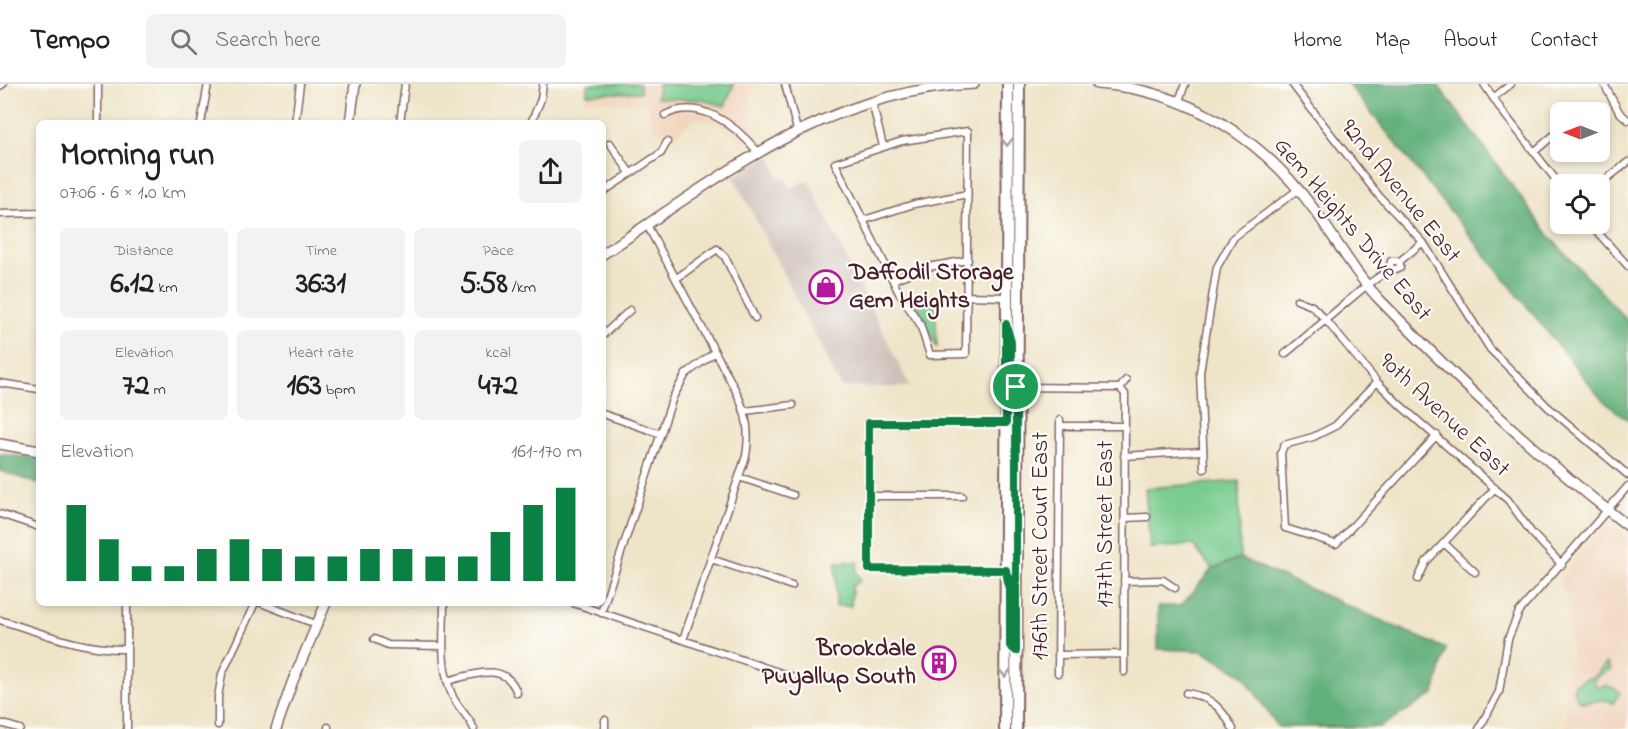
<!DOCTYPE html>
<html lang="en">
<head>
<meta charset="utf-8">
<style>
	:root { --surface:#fff; --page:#f2f2f2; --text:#202124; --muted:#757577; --line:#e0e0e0; --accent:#0b8043 }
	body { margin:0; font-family:"Indie Flower",sans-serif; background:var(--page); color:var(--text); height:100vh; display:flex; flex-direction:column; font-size:22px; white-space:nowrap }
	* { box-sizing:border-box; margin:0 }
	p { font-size:20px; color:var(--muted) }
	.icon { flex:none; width:33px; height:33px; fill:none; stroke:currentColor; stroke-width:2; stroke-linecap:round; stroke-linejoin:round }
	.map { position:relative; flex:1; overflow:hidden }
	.details { position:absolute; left:36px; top:36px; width:570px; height:486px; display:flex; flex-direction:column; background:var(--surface); border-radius:9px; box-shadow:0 3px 9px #0003 }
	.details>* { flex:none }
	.needle { width:39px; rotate:270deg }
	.fabs { position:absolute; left:1550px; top:18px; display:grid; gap:12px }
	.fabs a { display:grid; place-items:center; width:60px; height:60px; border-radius:9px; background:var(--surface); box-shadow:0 3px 9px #0003; font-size:30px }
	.pin { position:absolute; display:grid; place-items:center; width:51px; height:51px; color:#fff; margin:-26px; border:3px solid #fff; border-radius:50%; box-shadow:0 2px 6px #0007 }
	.round { display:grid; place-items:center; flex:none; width:63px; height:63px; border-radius:9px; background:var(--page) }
	.overview { display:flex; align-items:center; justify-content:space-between; height:102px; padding:0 24px }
	h1 { font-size:33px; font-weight:700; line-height:45px }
	.figures { display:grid; grid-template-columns:repeat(3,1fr); gap:9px; height:102px; padding:6px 24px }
	.figures div { display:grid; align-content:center; border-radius:9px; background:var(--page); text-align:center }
	.figures b { font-size:30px; font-weight:700 }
	.figures small { font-size:16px; font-weight:400 }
	.figures p { font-size:16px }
	.chart { height:168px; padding:12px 24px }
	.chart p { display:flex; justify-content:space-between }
	.chart svg { width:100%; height:108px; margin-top:6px; stroke:var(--accent); stroke-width:6 }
	header { display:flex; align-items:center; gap:36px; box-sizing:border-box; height:84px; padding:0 30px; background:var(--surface); border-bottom:2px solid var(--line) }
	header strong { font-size:28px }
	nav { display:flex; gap:33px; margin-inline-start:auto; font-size:21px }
	.search { width:420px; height:54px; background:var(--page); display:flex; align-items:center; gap:15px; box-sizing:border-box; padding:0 21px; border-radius:9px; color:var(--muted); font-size:22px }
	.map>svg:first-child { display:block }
	.built { fill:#f1d5bd }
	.industrial { fill:#cec1ba }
	.green { fill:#79cc8f; stroke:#62765d; stroke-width:1.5 }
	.forest { fill:#62b07a; stroke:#566852; stroke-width:1.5 }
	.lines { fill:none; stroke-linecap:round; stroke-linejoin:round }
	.street-casing { stroke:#836462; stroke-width:9 }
	.secondary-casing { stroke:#836462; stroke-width:12 }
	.primary-casing { stroke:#836462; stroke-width:14 }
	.street { stroke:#fff; stroke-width:6 }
	.secondary { stroke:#fff; stroke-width:9 }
	.primary { stroke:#fff; stroke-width:10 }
	.oneway { stroke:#ae9aa0 }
	.route-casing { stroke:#fff; stroke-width:12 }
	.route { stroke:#0b8043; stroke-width:8 }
	.labels { text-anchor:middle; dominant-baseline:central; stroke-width:4.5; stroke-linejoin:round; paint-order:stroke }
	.street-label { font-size:24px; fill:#4a1f2b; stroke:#fdfcf7 }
	.poi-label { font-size:24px; font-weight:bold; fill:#4a1f2b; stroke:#fdfcf7; text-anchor:start }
</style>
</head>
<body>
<header>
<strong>Tempo</strong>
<div class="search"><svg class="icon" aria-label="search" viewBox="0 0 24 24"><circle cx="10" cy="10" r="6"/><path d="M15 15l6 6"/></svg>Search here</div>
<nav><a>Home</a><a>Map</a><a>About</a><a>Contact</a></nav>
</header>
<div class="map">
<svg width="1628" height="645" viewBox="0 0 1628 645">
	<rect width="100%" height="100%" fill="#fdfcf7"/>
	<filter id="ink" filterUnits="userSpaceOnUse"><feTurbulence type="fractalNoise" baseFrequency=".0167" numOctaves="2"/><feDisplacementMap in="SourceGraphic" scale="12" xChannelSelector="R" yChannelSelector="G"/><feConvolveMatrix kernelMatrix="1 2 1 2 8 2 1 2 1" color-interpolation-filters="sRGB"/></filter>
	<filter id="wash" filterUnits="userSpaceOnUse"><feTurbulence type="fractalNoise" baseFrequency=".008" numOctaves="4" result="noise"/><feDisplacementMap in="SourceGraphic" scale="24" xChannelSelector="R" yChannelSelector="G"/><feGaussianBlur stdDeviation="1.35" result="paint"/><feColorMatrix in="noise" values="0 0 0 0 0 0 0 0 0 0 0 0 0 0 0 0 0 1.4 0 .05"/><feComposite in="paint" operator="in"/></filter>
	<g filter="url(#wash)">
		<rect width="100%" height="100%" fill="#eee4c7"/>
		<path class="built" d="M585,0H752V47L744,60L716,38L694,34L676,50L669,46L658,49L649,38L648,18L585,17Z
			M1611,441L1628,454V645H1566V598L1571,573L1566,513L1559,497L1604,442Z"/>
		<path class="industrial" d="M769,71L781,96L785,94L790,104L808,96L910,303H841L734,93Z"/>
		<path class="green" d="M587,0H640V8L587,10Z
			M658,0H734L725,22L702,16L657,14Z
			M935,214L937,264L916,221Z
			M1239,397L1240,474L1212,485L1193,461L1150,464L1145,404Z
			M836,478H858L856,488L861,496L852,502L851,522H836Z
			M1607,579L1611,585L1596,593L1594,599L1599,603L1605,601L1618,606L1620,609L1613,619C1600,611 1592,622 1579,617L1573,607L1576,599L1594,592Z"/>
		<path class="forest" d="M1348,0H1437L1551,154L1628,237V336L1602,316Z
			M0,370L39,375V400L0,387Z
			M1240,474L1446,565L1434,610L1380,643H1278L1243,591L1202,567L1158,565V522H1181L1212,485Z"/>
	</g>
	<g filter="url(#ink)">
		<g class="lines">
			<defs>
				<path id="street" d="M785,0L797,46
					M1292,0L1379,112L1423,158L1490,265L1548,323L1628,391
					M1484,0L1502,27L1560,101
					M1604,0L1619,28L1628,36
					M0,2L3,0
					M1493,14L1511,0
					M1179,17L1185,0
					M872,18L883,62
					M665,31C700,13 735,41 757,67
					M98,39V0
					M201,39L208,0
					M295,39L300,0
					M400,39L405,0
					M531,39L541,15L543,0
					M968,47L966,270L930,271L920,240L899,209L835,79L902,57Z
					M610,59L630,89
					M1535,67L1560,46
					M1599,101L1628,78
					M603,108L661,69L667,58
					M0,130L39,129
					M864,136L914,120L968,110
					M1590,140L1628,182
					M647,141L736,307C747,330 750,348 746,372L683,556
					M1400,177L1423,158
					M677,194L717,165L725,173L755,234
					M893,196L922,184L968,176
					M968,212L1006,213
					M1297,216L1312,222L1325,235L1377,298L1400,321L1508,416L1531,448L1562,481
					M603,251L630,226
					M1285,270L1367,201L1389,186L1400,184V177H1391L1389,186
					M1377,298L1335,342L1313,353L1284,361L1281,369L1285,444L1336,460L1437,351
					M0,299L39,305
					M1016,303L1120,304
					M1120,304L1125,310L1124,588
					M1120,304L1126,296
					M745,327L793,321
					M603,330L661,350
					M1060,342H1124
					M1124,372L1202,367
					M1204,385L1200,288L1217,183L1234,153L1299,105
					M739,393L793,411
					M869,412H962
					M0,430L39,443
					M1125,434L1147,433
					M1444,459L1475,488
					M711,475L792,502
					M1006,486L869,485V339H1006
					M1418,495L1426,478L1495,404
					M1124,497L1163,496L1175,504
					M261,519L318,541
					M444,519C444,552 439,582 453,613C459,625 469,633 474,645
					M573,519L793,593
					M601,529L673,313L686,290L715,268
					M0,536C42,549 82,566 127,565
					M374,555L388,561L441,562
					M1059,571L1123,570
					M1058,589L1060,336
					M447,597C472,591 506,576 517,609
					M1186,609C1210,612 1222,624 1233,645
					M0,639L20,645
					M218,641V613L222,590L255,519
					M328,643V645
					M127,645V519
					M605,645V636
					M1479,645L1499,608L1508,555L1519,528L1628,402"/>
				<path id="secondary" d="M1097,0C1189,6 1263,55 1316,128C1337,157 1355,190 1380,216C1458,296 1539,374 1628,442
					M350,39L355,0
					M603,170C722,92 824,7 974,0
					M0,360L39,367
					M276,645L292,599L326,519"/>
				<path id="primary" d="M1005,645L1008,0
					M1016,645L1019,0"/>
			</defs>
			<use href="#street" class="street-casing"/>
			<use href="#secondary" class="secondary-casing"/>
			<use href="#primary" class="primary-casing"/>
			<use href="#street" class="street"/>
			<use href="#secondary" class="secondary"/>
			<use href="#primary" class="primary"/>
		</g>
		<defs><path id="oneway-chevron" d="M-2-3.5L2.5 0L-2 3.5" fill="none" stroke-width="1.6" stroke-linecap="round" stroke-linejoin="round" transform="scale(1.5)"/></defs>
		<g class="oneway">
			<use href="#oneway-chevron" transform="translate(1007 58) rotate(90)"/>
			<use href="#oneway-chevron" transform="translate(1005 589) rotate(90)"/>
		</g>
	</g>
	<g class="lines" filter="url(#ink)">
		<defs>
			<path id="route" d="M1006,240L1011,258V300L1016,303V567L1010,562V510L1006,486L869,485V339H1006Z"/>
		</defs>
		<use href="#route" class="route-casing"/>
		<use href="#route" class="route"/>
	</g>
	<defs>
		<symbol id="shop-ring" viewBox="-11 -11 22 22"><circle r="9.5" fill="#fdfcf7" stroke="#b5179e" stroke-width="1.5"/><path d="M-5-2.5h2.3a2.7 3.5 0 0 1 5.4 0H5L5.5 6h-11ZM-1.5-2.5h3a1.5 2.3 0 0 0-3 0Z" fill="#b5179e"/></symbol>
		<symbol id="building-ring" viewBox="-11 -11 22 22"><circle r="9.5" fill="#fdfcf7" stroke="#b5179e" stroke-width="1.5"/><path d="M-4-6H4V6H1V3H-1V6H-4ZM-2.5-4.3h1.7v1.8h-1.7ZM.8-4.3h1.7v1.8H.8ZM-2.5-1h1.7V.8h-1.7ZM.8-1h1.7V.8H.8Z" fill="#b5179e"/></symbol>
	</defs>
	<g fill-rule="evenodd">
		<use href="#shop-ring" x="807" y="184" width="38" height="38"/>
		<use href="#building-ring" x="920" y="560" width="38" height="38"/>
	</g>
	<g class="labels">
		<g class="street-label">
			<text transform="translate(1400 108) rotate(51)">92nd Avenue East</text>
			<text transform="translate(1352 146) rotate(50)">Gem Heights Drive East</text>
			<text transform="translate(1444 332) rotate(43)">90th Avenue East</text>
			<text transform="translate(1106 440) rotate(-90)">177th Street East</text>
			<text transform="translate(1041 462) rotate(-90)">176th Street Court East</text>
		</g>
		<g class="poi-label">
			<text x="849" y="189">Daffodil Storage<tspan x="849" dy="28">Gem Heights</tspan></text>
			<text x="916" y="565" text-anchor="end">Brookdale<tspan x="916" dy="28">Puyallup South</tspan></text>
		</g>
	</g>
</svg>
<div class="fabs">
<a><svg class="needle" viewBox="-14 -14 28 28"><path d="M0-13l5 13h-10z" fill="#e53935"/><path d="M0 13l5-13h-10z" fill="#757577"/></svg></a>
<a><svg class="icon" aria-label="locate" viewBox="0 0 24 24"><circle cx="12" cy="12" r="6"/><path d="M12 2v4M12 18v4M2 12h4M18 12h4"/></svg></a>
</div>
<div class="pin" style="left:1016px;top:303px;background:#1e9e55"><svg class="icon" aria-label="arrive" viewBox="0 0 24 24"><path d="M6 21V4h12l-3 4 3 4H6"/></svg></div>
<section class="details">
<div class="overview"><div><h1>Morning run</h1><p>07:06 · 6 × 1.0 km</p></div><a class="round"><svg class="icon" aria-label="share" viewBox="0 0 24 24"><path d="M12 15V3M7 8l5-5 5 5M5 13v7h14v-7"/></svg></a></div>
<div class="figures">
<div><p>Distance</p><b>6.12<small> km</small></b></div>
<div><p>Time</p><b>36:31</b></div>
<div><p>Pace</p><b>5:58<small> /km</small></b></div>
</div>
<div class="figures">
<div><p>Elevation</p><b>72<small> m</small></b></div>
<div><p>Heart rate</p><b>163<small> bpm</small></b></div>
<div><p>kcal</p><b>472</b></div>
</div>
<div class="chart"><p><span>Elevation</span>161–170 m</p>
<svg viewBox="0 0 160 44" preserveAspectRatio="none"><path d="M5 44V13M15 44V27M25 44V38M35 44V38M45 44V31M55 44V27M65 44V31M75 44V34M85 44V34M95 44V31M105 44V31M115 44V34M125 44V34M135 44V24M145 44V13M155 44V6"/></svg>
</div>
</section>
</div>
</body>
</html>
